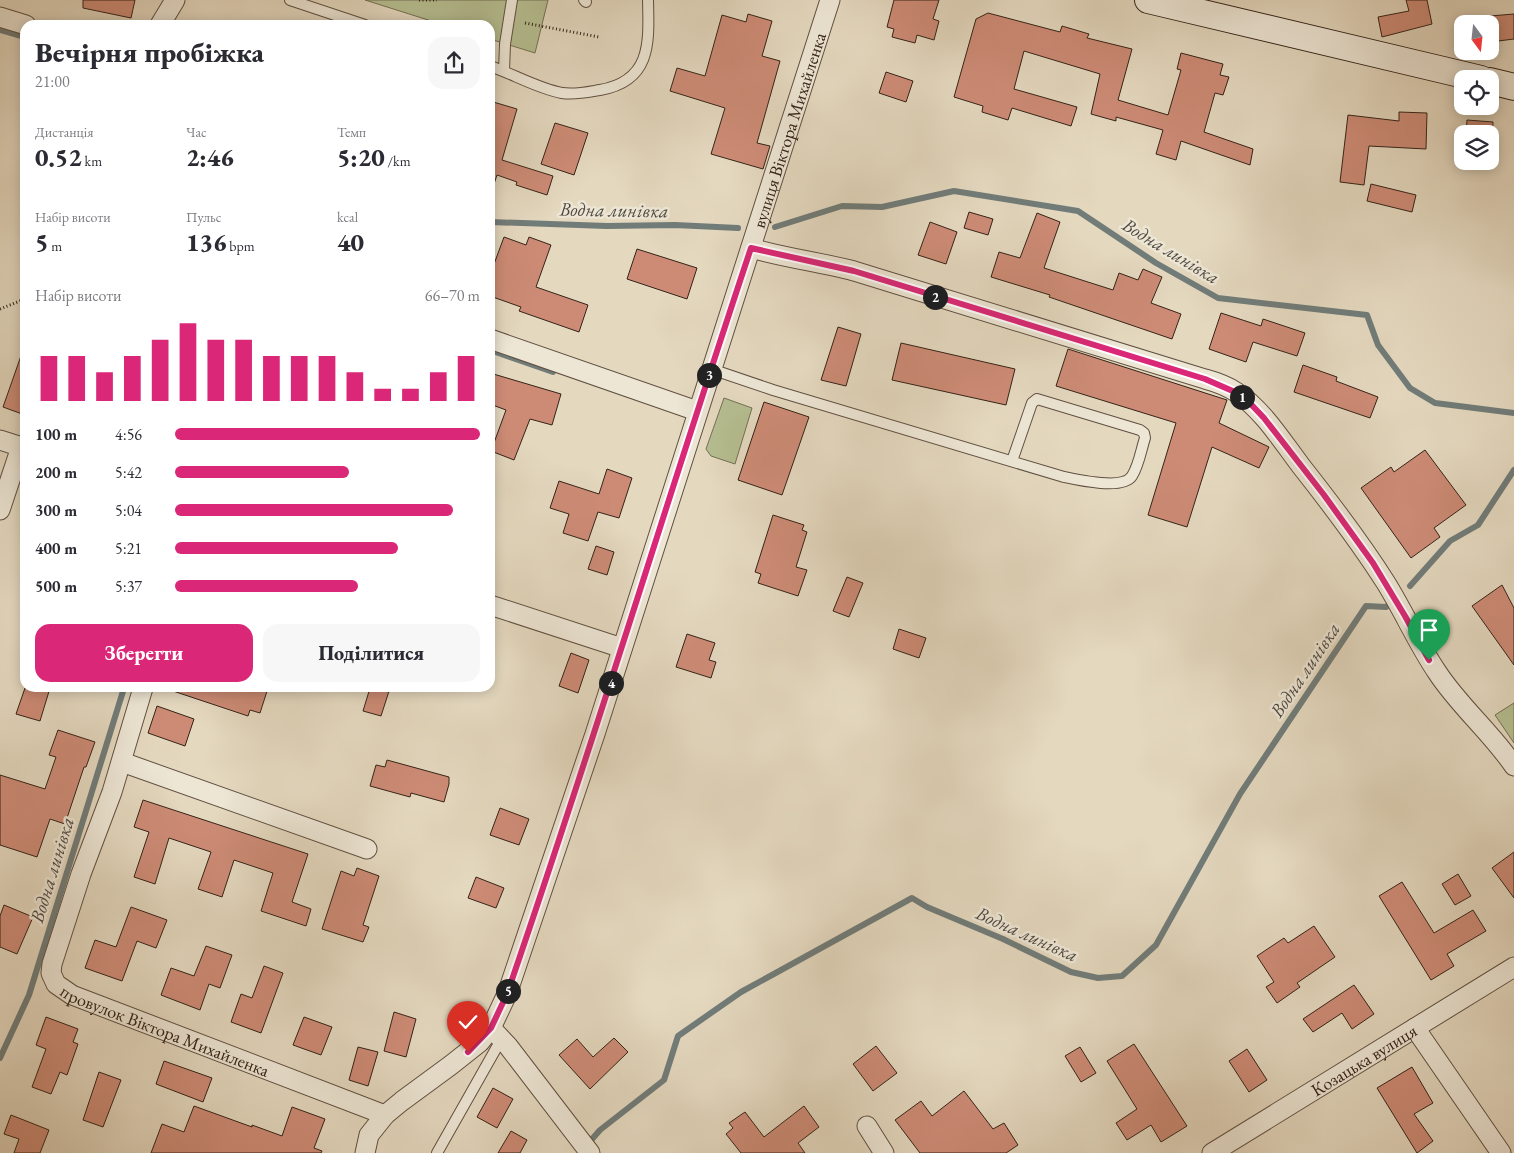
<!DOCTYPE html>
<html lang="uk">
<head>
<meta charset="utf-8">
<style>
	:root { --surface:#fff; --page:#f7f7f7; --text:#2b2b33; --muted:#7c7c81; --accent:#db2777 }
	body { margin:0; font-family:"EB Garamond",serif; background:var(--page); color:var(--text); height:100vh; display:flex; flex-direction:column; font-size:19px; white-space:nowrap }
	* { box-sizing:border-box; margin:0 }
	p { font-size:16px; color:var(--muted) }
	.icon { flex:none; width:28px; height:28px; fill:none; stroke:currentColor; stroke-width:2; stroke-linecap:round; stroke-linejoin:round }
	.map { position:relative; flex:1; overflow:hidden }
	.details { position:absolute; left:20px; top:20px; width:475px; height:672px; display:flex; flex-direction:column; background:var(--surface); border-radius:15px; box-shadow:0 2px 12px #0003 }
	.details>* { flex:none }
	.needle { width:32px; rotate:165deg }
	.fabs { position:absolute; left:1454px; top:15px; display:grid; gap:10px }
	.fabs a { display:grid; place-items:center; width:45px; height:45px; border-radius:10px; background:var(--surface); box-shadow:0 2px 12px #0003; font-size:25px }
	.pin { position:absolute; display:grid; place-items:center; width:42px; height:42px; color:#fff; margin:-51px -21px; border-radius:50% 50% 50% 0; rotate:-45deg; box-shadow:0 0 5px #0007 }
	.pin .icon { rotate:45deg }
	.km { position:absolute; width:25px; height:25px; margin:-12px; border-radius:50%; background:#222; color:#fff; font-size:14px; line-height:25px; text-align:center }
	.round { display:grid; place-items:center; flex:none; width:52px; height:52px; border-radius:15px; background:var(--page) }
	.headline { display:flex; align-items:center; justify-content:space-between; height:85px; padding:0 15px }
	h1 { font-size:28px; font-weight:800; line-height:38px }
	.metrics { display:grid; grid-template-columns:repeat(3,1fr); gap:8px; height:85px; padding:5px 15px }
	.metrics div { display:grid; align-content:center }
	.metrics b { font-size:25px; font-weight:800 }
	.metrics small { font-size:14px; font-weight:400 }
	.metrics p { font-size:14px }
	.chart { height:140px; padding:10px 15px }
	.chart p { display:flex; justify-content:space-between }
	.chart svg { width:100%; height:90px; margin-top:5px; stroke:var(--accent); stroke-width:6 }
	.cta { display:flex; gap:10px; margin-top:auto; padding:10px 15px }
	.cta a { flex:1; height:58px; border-radius:15px; background:var(--accent); color:#fff; font-size:20px; font-weight:800; line-height:58px; text-align:center }
	.cta a+a { background:var(--page); color:var(--text) }
	ul { padding:0 15px; list-style:none; font-size:16px }
	li { display:grid; grid-template-columns:80px 60px 1fr; align-items:center; height:38px }
	li i { height:12px; border-radius:6px; background:var(--accent) }
	.map>svg:first-child { display:block }
	.green { fill:#b5be91; stroke:#747054 }
	.lines { fill:none; stroke-linecap:round; stroke-linejoin:round }
	.stream { stroke:#717c79; stroke-width:6 }
	.building { fill:#cd8b76; stroke:#342317 }
	.lane-casing { stroke:#605041; stroke-width:12 }
	.street-casing { stroke:#605041; stroke-width:21 }
	.secondary-casing { stroke:#342317; stroke-width:28 }
	.path { stroke:#342317; stroke-width:3; stroke-dasharray:1 2.5; stroke-linecap:butt }
	.lane { stroke:#ede6d5; stroke-width:10 }
	.street { stroke:#ede6d5; stroke-width:19 }
	.secondary { stroke:#ede6d5; stroke-width:26 }
	.route-casing { stroke:#fff; stroke-width:10 }
	.route { stroke:#db2777; stroke-width:6 }
	.labels { text-anchor:middle; dominant-baseline:central; stroke-width:5; stroke-linejoin:round; paint-order:stroke }
	.street-label { font-size:18px; fill:#342317; stroke:#ede6d5 }
	.water-label { font-size:19px; font-style:italic; fill:#4d4840; stroke:#ede6d5 }
</style>
</head>
<body>
<div class="map">
<svg width="1514" height="1153" viewBox="0 0 1514 1153">
	<rect width="100%" height="100%" fill="#e4d8bf"/>
	<filter id="stains"><feTurbulence type="fractalNoise" baseFrequency=".004" numOctaves="4"/><feColorMatrix values="0 0 0 0 .2 0 0 0 0 .09 0 0 0 0 .02 0 0 0 .5 -.17"/></filter>
	<radialGradient id="worn" r=".72"><stop offset=".6" stop-color="#630" stop-opacity="0"/><stop offset="1" stop-color="#630" stop-opacity=".3"/></radialGradient>
	<path class="green" d="M365,0H548L535,53L490,39V25H444Z
		M724,398L752,408L735,464L711,456L706,449Z
		M1514,703V743L1495,715Z"/>
	<g class="lines">
		<path class="stream" d="M0,30L25,37
			M490,222L607,226L675,225L738,228
			M775,227L842,206L882,207L954,191L1078,211L1156,263L1218,298L1367,315L1378,345L1410,388L1435,403L1514,413
			M490,350L553,372
			M1410,586L1450,541L1478,525L1514,470
			M0,1058L29,995L124,688
			M586,1146L600,1130L664,1080L678,1036L741,992L912,898L927,907L1003,939L1071,972L1098,978L1122,976L1156,945L1240,794L1366,606L1386,607L1393,602"/>
	</g>
	<path class="building" d="M83,0H135L131,18L83,8Z
		M894,0H939L933,19L939,21L934,40L917,35L915,43L892,37L894,29L887,27Z
		M1406,0H1427L1432,24L1382,37L1378,17L1409,11Z
		M988,13L1060,32L1062,26L1089,34L1087,38L1132,49L1118,100L1168,115L1181,70L1177,69L1181,53L1223,64L1220,75L1229,77L1223,95L1215,93L1204,132L1253,149L1250,165L1181,141L1176,160L1156,154L1163,130L1116,117V121L1091,114L1100,74L1024,51L1014,89L1077,107L1071,126L1012,108L1008,120L982,112L983,106L954,97L976,19Z
		M748,14L772,21L762,56L780,61L757,143L770,146L763,169L711,154L725,108L670,91L677,68L705,76L722,15L746,22Z
		M1514,14V39L1490,42V16Z
		M886,72L913,81L906,102L879,93Z
		M490,101L517,109L502,160L553,176L547,195L516,185L517,182L497,175L494,184L490,183Z
		M1399,112L1427,113L1426,149L1369,146L1364,185L1340,182L1348,115L1399,121Z
		M1467,120L1493,122L1492,157H1490V134H1466Z
		M555,123L588,133L574,175L541,164Z
		M1371,184L1416,195L1412,212L1367,201Z
		M969,212L993,219L988,235L964,228Z
		M1037,213L1060,222L1044,268L1113,290L1119,273L1138,280L1143,269L1162,277L1151,303L1181,314L1172,339L1049,297L1050,295L991,277L999,252L1020,258Z
		M930,222L957,232L946,264L918,255Z
		M504,237L526,245L529,237L551,245L536,287L588,305L579,332L519,311L521,307L490,296V275Z
		M637,249L697,268L687,299L627,279Z
		M1221,313L1261,326L1263,319L1305,333L1297,356L1253,342L1246,362L1209,349Z
		M838,327L861,334L846,386L821,380Z
		M901,343L1015,369L1006,405L892,380Z
		M1068,349L1227,400L1219,423L1269,447L1259,468L1212,447L1187,527L1148,515L1176,423L1056,386Z
		M22,353L25,354V415L3,407Z
		M1303,365L1337,377L1336,381L1378,397L1370,418L1294,392Z
		M490,373L561,394L552,425L530,419L514,460L491,451L506,410L490,404Z
		M764,402L809,417L782,495L738,480Z
		M1425,450L1466,505L1434,528L1440,537L1411,558L1361,488L1391,467L1394,472Z
		M607,469L632,478L619,518L598,512L588,541L563,533L569,514L550,508L559,481L599,494Z
		M773,515L804,525L802,530L807,532L796,567L807,570L798,596L758,583L761,574L755,572Z
		M596,546L614,552L607,575L588,569Z
		M847,577L863,583L849,617L833,611Z
		M1502,585L1514,608V665L1472,606Z
		M899,629L926,638L919,658L893,649Z
		M687,634L715,643L709,660L716,662L711,678L676,667Z
		M571,653L589,660L578,693L559,686Z
		M25,688H50L40,721L16,714Z
		M173,688H268L260,713L250,710L248,716L173,691Z
		M370,688H390L381,716L363,711Z
		M157,706L194,719L185,746L148,733Z
		M58,730L95,742L86,767H84L65,824L50,819L37,857L0,845V775L45,789L56,757L49,755Z
		M387,760L449,777V784L444,802L411,793L410,797L370,786L376,765L385,767Z
		M143,800L308,854L292,902L311,909L306,926L261,911L273,873L234,860L222,897L198,889L211,852L169,838L155,884L134,877L149,832L134,827Z
		M500,808L529,819L519,845L490,835Z
		M1514,852V898L1492,868Z
		M357,868L379,876L363,925L369,927L363,942L322,929L341,871L354,876Z
		M1458,874L1471,896L1455,905L1442,884Z
		M476,877L504,888L496,908L468,898Z
		M1402,882L1434,933L1473,910L1486,931L1447,954L1454,966L1431,980L1379,896Z
		M4,905L33,917L17,954L0,947V916Z
		M131,907L167,920L156,948L137,941L122,981L85,968L95,940L116,947Z
		M1314,926L1335,957L1297,983L1300,987L1277,1003L1266,987L1274,982L1257,956L1284,938L1288,943Z
		M206,946L232,955L220,988L209,984L200,1010L161,995L171,968L194,976Z
		M264,966L283,973L261,1033L231,1022L241,994L252,998Z
		M1354,985L1374,1014L1352,1029L1342,1013L1313,1032L1303,1019Z
		M394,1012L416,1019L406,1057L384,1051Z
		M46,1017L78,1029L73,1042L78,1044L67,1075L60,1072L51,1094L32,1087L46,1049L36,1045Z
		M304,1017L332,1027L321,1055L293,1045Z
		M614,1038L628,1052L590,1089L559,1055L577,1039L593,1057Z
		M1134,1044L1187,1126L1161,1142L1151,1125L1127,1140L1116,1123L1137,1109L1107,1061Z
		M876,1046L897,1073L873,1091L853,1064Z
		M358,1047L378,1052L368,1086L349,1080Z
		M1080,1047L1096,1073L1081,1082L1065,1056Z
		M1247,1049L1267,1080L1249,1092L1229,1061Z
		M164,1061L212,1078L203,1102L156,1084Z
		M1412,1067L1433,1103L1414,1114L1433,1141L1417,1153L1377,1088Z
		M99,1072L121,1080L103,1127L83,1120Z
		M493,1088L513,1099L497,1128L477,1117Z
		M964,1091L993,1129L1004,1123L1018,1145L1006,1153H920L895,1120L921,1101L932,1116Z
		M194,1106L252,1127V1125L282,1136L292,1107L325,1119L314,1148L322,1151L321,1153H151L162,1124L184,1132Z
		M804,1106L819,1127L798,1143L805,1153H741L726,1134L733,1128L729,1123L745,1112L764,1137Z
		M11,1115L49,1130L40,1153H14L19,1139L4,1134Z
		M511,1131L527,1140L520,1153H498Z"/>
	<g class="lines">
		<defs>
			<path id="lane" d="M290,0L365,25
				M584,0L586,2
				M490,66C513,74 539,89 562,93C575,95 588,92 600,90C652,81 649,42 648,0
				M504,71L505,44L512,0
				M711,369L773,390L1064,477C1078,480 1123,490 1132,476C1139,465 1141,450 1145,438L1144,433L1140,430L1037,399L1032,403L1012,461
				M437,1153L502,1038"/>
			<g id="street">
				<path d="M0,17L26,25"/>
				<path d="M160,25L175,0"/>
				<path d="M751,248C785,258 820,262 854,271L1205,379C1216,382 1227,386 1236,392C1263,410 1282,441 1301,466C1331,504 1360,542 1386,583C1404,612 1418,644 1437,672C1459,706 1491,732 1514,766"/>
				<path d="M490,339L697,411"/>
				<path d="M0,440L25,448"/>
				<path d="M0,510L21,447"/>
				<path d="M490,605L622,648"/>
				<path id="s1" d="M143,688L112,792L81,874L52,964L51,973L56,984L72,995L385,1115"/>
				<path d="M122,762L367,849"/>
				<path d="M491,1028L508,1046L590,1153"/>
				<path d="M1415,1028L1501,1153"/>
				<path d="M867,1126L884,1153"/>
				<path id="s2" d="M365,1153L369,1135L385,1115L402,1101L451,1065L480,1042L491,1028L507,994L595,734L830,0"/>
				<path id="s3" d="M1212,1153L1514,967"/>
			</g>
			<path id="secondary" d="M1148,0L1481,79
				M1490,81L1514,87"/>
		</defs>
		<use href="#lane" class="lane-casing"/>
		<use href="#street" class="street-casing"/>
		<use href="#secondary" class="secondary-casing"/>
		<path class="path" d="M419,0H437
			M525,23L599,37
			M0,309L25,299"/>
		<use href="#lane" class="lane"/>
		<use href="#street" class="street"/>
		<use href="#secondary" class="secondary"/>
	</g>
	<g class="lines">
		<defs>
			<path id="route" d="M468,1052L491,1028L507,994C593,746 668,496 751,248L854,271L1205,379L1235,392L1247,400L1264,418L1324,495L1373,563L1405,616L1429,660"/>
		</defs>
		<use href="#route" class="route-casing"/>
		<use href="#route" class="route"/>
	</g>
	<g class="labels">
		<g class="street-label">
			<text stroke="none"><textPath href="#s2" startOffset="1128">вулиця Віктора Михайленка</textPath></text>
			<text stroke="none"><textPath href="#s1" startOffset="431">провулок Віктора Михайленка</textPath></text>
			<text stroke="none"><textPath href="#s3" startOffset="178">Козацька вулиця</textPath></text>
		</g>
		<g class="water-label">
			<text transform="translate(614 210) rotate(1)">Водна линівка</text>
			<text transform="translate(1171 251) rotate(31)">Водна линівка</text>
			<text transform="translate(1305 670) rotate(-56)">Водна линівка</text>
			<text transform="translate(52 870) rotate(-73)">Водна линівка</text>
			<text transform="translate(1027 934) rotate(24)">Водна линівка</text>
		</g>
	</g>
	<rect width="100%" height="100%" filter="url(#stains)"/>
	<rect width="100%" height="100%" fill="url(#worn)"/>
</svg>
<div class="fabs">
<a><svg class="needle" viewBox="-14 -14 28 28"><path d="M0-13l5 13h-10z" fill="#e53935"/><path d="M0 13l5-13h-10z" fill="#7c7c81"/></svg></a>
<a><svg class="icon" aria-label="locate" viewBox="0 0 24 24"><circle cx="12" cy="12" r="6"/><path d="M12 2v4M12 18v4M2 12h4M18 12h4"/></svg></a>
<a><svg class="icon" aria-label="layers" viewBox="0 0 24 24"><path d="M12 4l9 5-9 5-9-5zM3 14l9 5 9-5"/></svg></a>
</div>
<div class="pin" style="left:1429px;top:660px;background:#1e9e55"><svg class="icon" aria-label="arrive" viewBox="0 0 24 24"><path d="M6 21V4h12l-3 4 3 4H6"/></svg></div>
<div class="pin" style="left:468px;top:1052px;background:#d93025"><svg class="icon" aria-label="check" viewBox="0 0 24 24"><path d="M5 12l5 5 9-10"/></svg></div>
<b class="km" style="left:1242px;top:397px">1</b>
<b class="km" style="left:935px;top:297px">2</b>
<b class="km" style="left:709px;top:375px">3</b>
<b class="km" style="left:611px;top:683px">4</b>
<b class="km" style="left:508px;top:991px">5</b>
<section class="details">
<div class="headline"><div><h1>Вечірня пробіжка</h1><p>21:00</p></div><a class="round"><svg class="icon" aria-label="share" viewBox="0 0 24 24"><path d="M12 15V3M7 8l5-5 5 5M5 13v7h14v-7"/></svg></a></div>
<div class="metrics">
<div><p>Дистанція</p><b>0.52<small> km</small></b></div>
<div><p>Час</p><b>2:46</b></div>
<div><p>Темп</p><b>5:20<small> /km</small></b></div>
</div>
<div class="metrics">
<div><p>Набір висоти</p><b>5<small> m</small></b></div>
<div><p>Пульс</p><b>136<small> bpm</small></b></div>
<div><p>kcal</p><b>40</b></div>
</div>
<div class="chart"><p><span>Набір висоти</span>66–70 m</p>
<svg viewBox="0 0 160 44" preserveAspectRatio="none"><path d="M5 44V22M15 44V22M25 44V30M35 44V22M45 44V14M55 44V6M65 44V14M75 44V14M85 44V22M95 44V22M105 44V22M115 44V30M125 44V38M135 44V38M145 44V30M155 44V22"/></svg>
</div>
<ul>
<li><b>100 m</b>4:56<i style="width:100%"></i></li>
<li><b>200 m</b>5:42<i style="width:57%"></i></li>
<li><b>300 m</b>5:04<i style="width:91%"></i></li>
<li><b>400 m</b>5:21<i style="width:73%"></i></li>
<li><b>500 m</b>5:37<i style="width:60%"></i></li>
</ul>
<div class="cta"><a>Зберегти</a><a>Поділитися</a></div>
</section>
</div>
</body>
</html>
